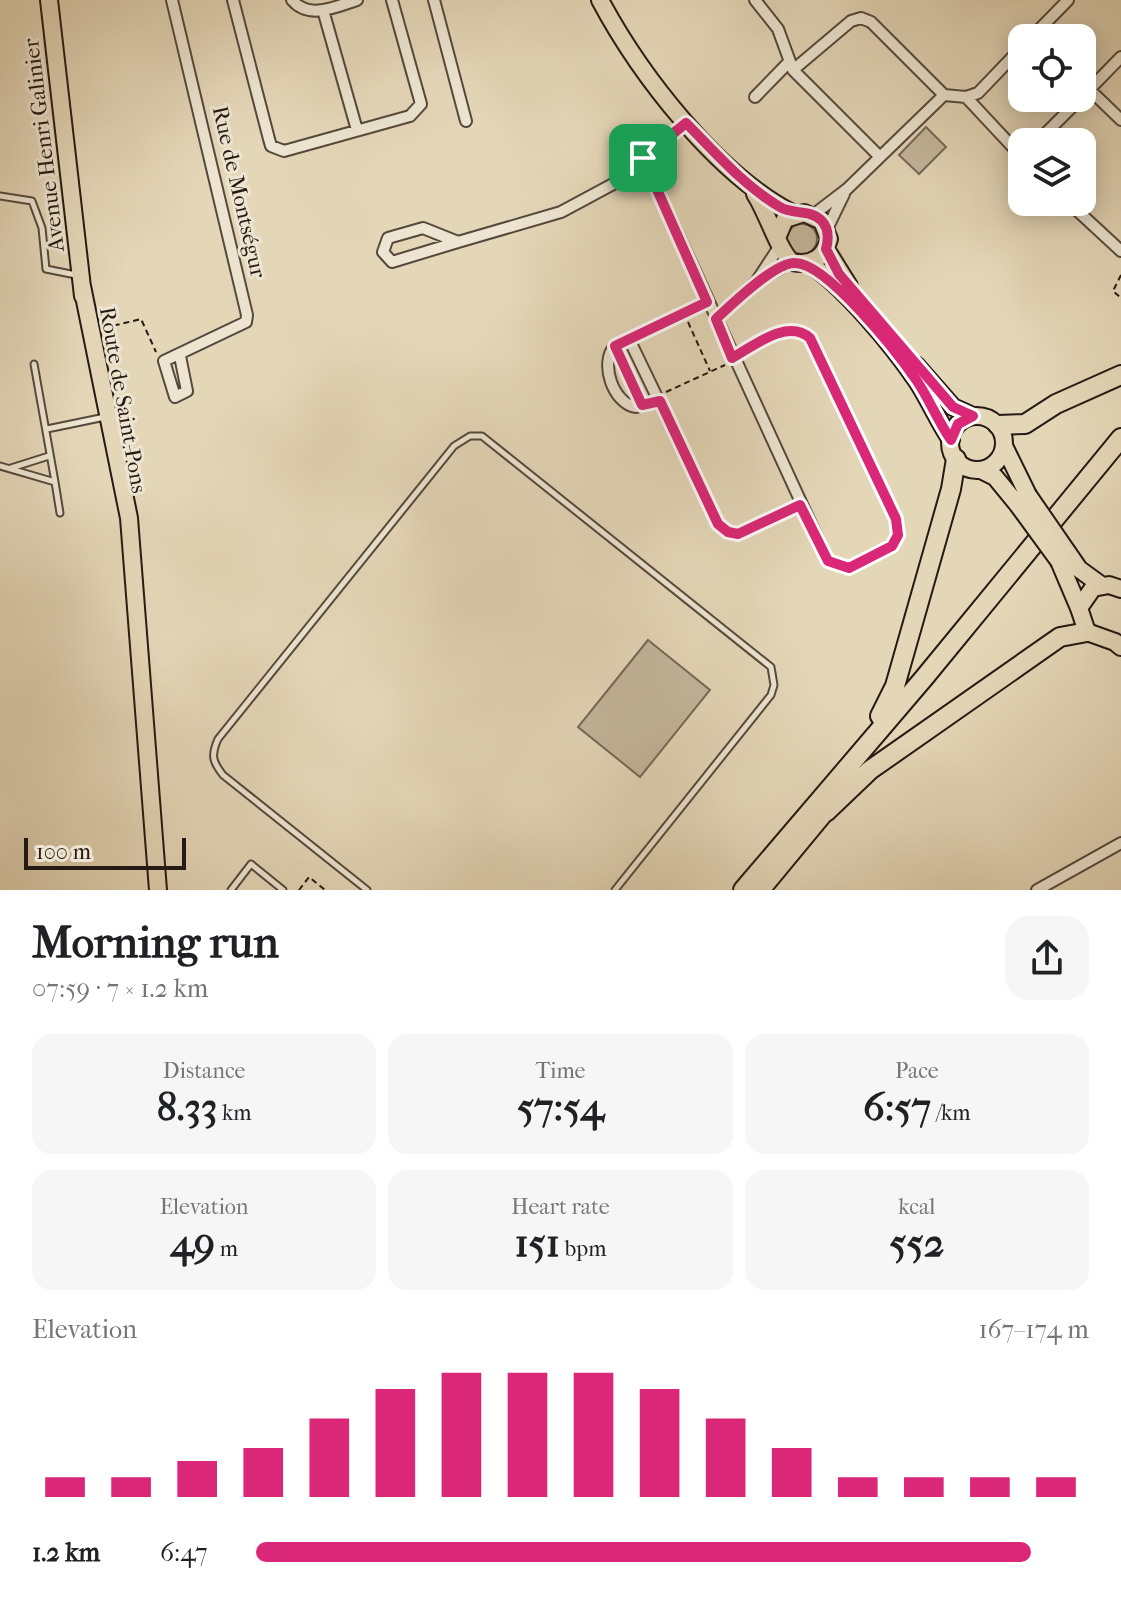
<!DOCTYPE html>
<html lang="en">
<head>
<meta charset="utf-8">
<style>
	:root { --surface:#fff; --page:#f6f6f6; --text:#202124; --muted:#757577; --accent:#db2777 }
	body { margin:0; font-family:"IM FELL French Canon",serif; background:var(--page); color:var(--text); height:100vh; display:flex; flex-direction:column; font-size:30px; white-space:nowrap }
	* { box-sizing:border-box; margin:0 }
	p { font-size:26px; color:var(--muted) }
	.icon { flex:none; width:44px; height:44px; fill:none; stroke:currentColor; stroke-width:2; stroke-linecap:round; stroke-linejoin:round }
	.map { position:relative; height:890px; overflow:hidden }
	.sheet { display:flex; flex-direction:column; background:var(--surface); flex:1 }
	.sheet>* { flex:none }
	.tools { position:absolute; left:1008px; top:24px; display:grid; gap:16px }
	.tools a { display:grid; place-items:center; width:88px; height:88px; border-radius:16px; background:var(--surface); box-shadow:0 4px 20px #0003; font-size:40px }
	.scale { position:absolute; left:24px; bottom:20px; width:162px; box-sizing:border-box; padding-left:8px; border:4px solid #271913; border-top:0; font-size:22px; line-height:28px; white-space:nowrap; color:#271913; -webkit-text-stroke:6px #ede5d1; paint-order:stroke }
	.pin { position:absolute; display:grid; place-items:center; width:68px; height:68px; color:#fff; margin:-34px; border-radius:16px; box-shadow:0 4px 12px #0006 }
	.round { display:grid; place-items:center; flex:none; width:84px; height:84px; border-radius:24px; background:var(--page) }
	.headline { display:flex; align-items:center; justify-content:space-between; height:136px; padding:0 32px }
	h1 { font-size:44px; font-weight:800; line-height:60px }
	.stats { display:grid; grid-template-columns:repeat(3,1fr); gap:12px; height:136px; padding:8px 32px }
	.stats div { display:grid; align-content:center; border-radius:20px; background:var(--page); text-align:center }
	.stats b { font-size:40px; font-weight:800 }
	.stats small { font-size:22px; font-weight:400 }
	.stats p { font-size:22px }
	.chart { height:224px; padding:16px 32px }
	.chart p { display:flex; justify-content:space-between }
	.chart svg { width:100%; height:144px; margin-top:8px; stroke:var(--accent); stroke-width:6 }
	ul { padding:0 32px; list-style:none; font-size:26px }
	li { display:grid; grid-template-columns:128px 96px 1fr; align-items:center; height:60px }
	li i { height:20px; border-radius:10px; background:var(--accent) }
	.map>svg:first-child { display:block }
	.green { fill:#c4b79c; stroke:#766858; stroke-width:2 }
	.lines { fill:none; stroke-linecap:round; stroke-linejoin:round }
	.lane-casing { stroke:#56483c; stroke-width:9 }
	.street-casing { stroke:#56483c; stroke-width:14 }
	.primary-casing { stroke:#271913; stroke-width:20 }
	.highway-casing { stroke:#271913; stroke-width:22 }
	.path { stroke:#271913; stroke-width:2; stroke-dasharray:6 4; stroke-linecap:butt }
	.lane { stroke:#ede5d1; stroke-width:5 }
	.street { stroke:#ede5d1; stroke-width:10 }
	.primary { stroke:#e4d7b8; stroke-width:16 }
	.highway { stroke:#e4d7b8; stroke-width:18 }
	.primary-bridge-casing { stroke:#271913; stroke-width:20; stroke-linecap:butt }
	.primary-bridge { stroke:#e4d7b8; stroke-width:16 }
	.route-casing { stroke:#fff; stroke-width:16 }
	.route { stroke:#db2777; stroke-width:10 }
	.labels { text-anchor:middle; dominant-baseline:central; stroke-width:6; stroke-linejoin:round; paint-order:stroke }
	.street-label { font-size:22px; fill:#271913; stroke:#ede5d1 }
</style>
</head>
<body>
<div class="map">
<svg width="1121" height="890" viewBox="0 0 1121 890">
	<rect width="100%" height="100%" fill="#e4d7b8"/>
	<filter id="stains"><feTurbulence type="fractalNoise" baseFrequency=".0025" numOctaves="4"/><feColorMatrix values="0 0 0 0 .2 0 0 0 0 .09 0 0 0 0 .02 0 0 0 .5 -.17"/></filter>
	<radialGradient id="worn" r=".72"><stop offset=".6" stop-color="#630" stop-opacity="0"/><stop offset="1" stop-color="#630" stop-opacity=".3"/></radialGradient>
	<path class="green" d="M926,127L946,147L919,174L899,155Z
		M787 239a15 15 0 1 1 30 0a15 15 0 1 1-30 0Z
		M648,640L710,690L640,777L578,727Z"/>
	<g class="lines">
		<defs>
			<path id="lane" d="M0,196L32,201L42,228L46,269L76,275
				M34,364L55,482
				M47,429L105,417
				M0,466L55,482L60,513
				M11,468L49,456
				M231,890L251,864L283,890
				M367,890L223,775C212,761 211,755 218,739L454,446L470,436H482L771,667L774,685L771,695L615,890"/>
			<path id="street" d="M172,0L247,315L246,322L164,361L175,397L187,391L180,356
				M233,0L269,139L271,146L284,151L410,116L421,104L392,0
				M292,0C309,20 335,7 357,0
				M434,0L466,121
				M755,0L778,29L793,70L879,156
				M323,10L357,130
				M1031,38L1068,0
				M793,70L851,21L861,18L871,22L944,95
				M1089,89L1121,120
				M755,97L788,63
				M966,97L978,93L1022,47
				M1082,97L1121,57
				M1037,142L1081,98
				M643,158L828,561L849,568L892,546L898,535L896,519L810,338C787,318 754,346 732,358
				M1068,202L1121,251
				M813,215L847,189L944,95L966,97L1022,157
				M827,229L844,194
				M458,242L392,262L383,252L388,238L423,228L458,242L561,212L615,183L686,123
				M757,281L792,262
				M716,319L756,282L779,247
				M629,339L718,524L728,532L738,534L800,505
				M660,401L636,407C613,404 599,362 615,346L707,302
				M1037,890L1121,843"/>
			<path id="primary" d="M49,0L83,296
				M600,0C640,75 717,175 794,214
				M755,194C767,212 779,252 792,262C812,266 824,258 829,239L822,221L804,213L785,219L777,238
				M826,249L849,286
				M808,263C843,285 893,346 917,381C929,399 938,421 951,440
				M82,286L129,518L158,890
				M916,365L953,407L973,416
				M950 443a27 27 0 1 1 54 0a27 27 0 1 1-54 0Z
				M1004,446L1028,495
				M981,470L995,477L1018,505
				M1068,553L1079,569L1101,585
				M1059,561L1079,608
				M1121,589L1109,585L1093,588L1079,608L1087,632L1115,642L1121,647"/>
			<path id="highway" d="M998,425L1025,424L1056,404L1121,375
				M880,716L895,686L951,489L956,459
				M826,812L870,770L1060,637L1087,632
				M743,890L924,678L1121,438
				M760,890L832,803"/>
		</defs>
		<use href="#lane" class="lane-casing"/>
		<use href="#street" class="street-casing"/>
		<use href="#primary" class="primary-casing"/>
		<use href="#highway" class="highway-casing"/>
		<path class="path" d="M1121,275L1113,291L1121,298
			M688,322L710,371
			M104,328L141,319L156,352
			M621,359L638,397
			M666,392L725,365
			M299,890L309,877L325,890"/>
		<use href="#lane" class="lane"/>
		<use href="#street" class="street"/>
		<use href="#primary" class="primary"/>
		<use href="#highway" class="highway"/>
		<defs>
			<path id="primary-bridge" d="M1028,495L1068,553
				M1018,505L1059,561"/>
		</defs>
		<use href="#primary-bridge" class="primary-bridge-casing"/>
		<use href="#primary-bridge" class="primary-bridge"/>
	</g>
	<g class="lines">
		<defs>
			<path id="route" d="M686,123C715,152 744,186 780,207C793,215 809,209 821,220C829,228 829,238 826,249L839,274L953,407L973,416L958,424L951,440C938,421 929,399 917,381C897,352 827,263 795,263C775,262 731,305 716,319L732,358C754,346 787,318 810,338L896,519L898,535L892,546L849,568L828,561L800,505L738,534L728,532L718,524L660,401L642,405L615,346L707,302L643,158Z"/>
		</defs>
		<use href="#route" class="route-casing"/>
		<use href="#route" class="route"/>
	</g>
	<g class="labels">
		<g class="street-label">
			<text transform="translate(44 145) rotate(-97)">Avenue Henri Galinier</text>
			<text transform="translate(239 192) rotate(77)">Rue de Montségur</text>
			<text transform="translate(123 400) rotate(80)">Route de Saint-Pons</text>
		</g>
	</g>
	<rect width="100%" height="100%" filter="url(#stains)"/>
	<rect width="100%" height="100%" fill="url(#worn)"/>
</svg>
<div class="tools">
<a><svg class="icon" aria-label="locate" viewBox="0 0 24 24"><circle cx="12" cy="12" r="6"/><path d="M12 2v4M12 18v4M2 12h4M18 12h4"/></svg></a>
<a><svg class="icon" aria-label="layers" viewBox="0 0 24 24"><path d="M12 4l9 5-9 5-9-5zM3 14l9 5 9-5"/></svg></a>
</div>
<div class="scale">100 m</div>
<div class="pin" style="left:643px;top:158px;background:#1e9e55"><svg class="icon" aria-label="arrive" viewBox="0 0 24 24"><path d="M6 21V4h12l-3 4 3 4H6"/></svg></div>
</div>
<section class="sheet">
<div class="headline"><div><h1>Morning run</h1><p>07:59 · 7 × 1.2 km</p></div><a class="round"><svg class="icon" aria-label="share" viewBox="0 0 24 24"><path d="M12 15V3M7 8l5-5 5 5M5 13v7h14v-7"/></svg></a></div>
<div class="stats">
<div><p>Distance</p><b>8.33<small> km</small></b></div>
<div><p>Time</p><b>57:54</b></div>
<div><p>Pace</p><b>6:57<small> /km</small></b></div>
</div>
<div class="stats">
<div><p>Elevation</p><b>49<small> m</small></b></div>
<div><p>Heart rate</p><b>151<small> bpm</small></b></div>
<div><p>kcal</p><b>552</b></div>
</div>
<div class="chart"><p><span>Elevation</span>167–174 m</p>
<svg viewBox="0 0 160 44" preserveAspectRatio="none"><path d="M5 44V38M15 44V38M25 44V33M35 44V29M45 44V20M55 44V11M65 44V6M75 44V6M85 44V6M95 44V11M105 44V20M115 44V29M125 44V38M135 44V38M145 44V38M155 44V38"/></svg>
</div>
<ul>
<li><b>1.2 km</b>6:47<i style="width:93%"></i></li>
</ul>
</section>
</body>
</html>
